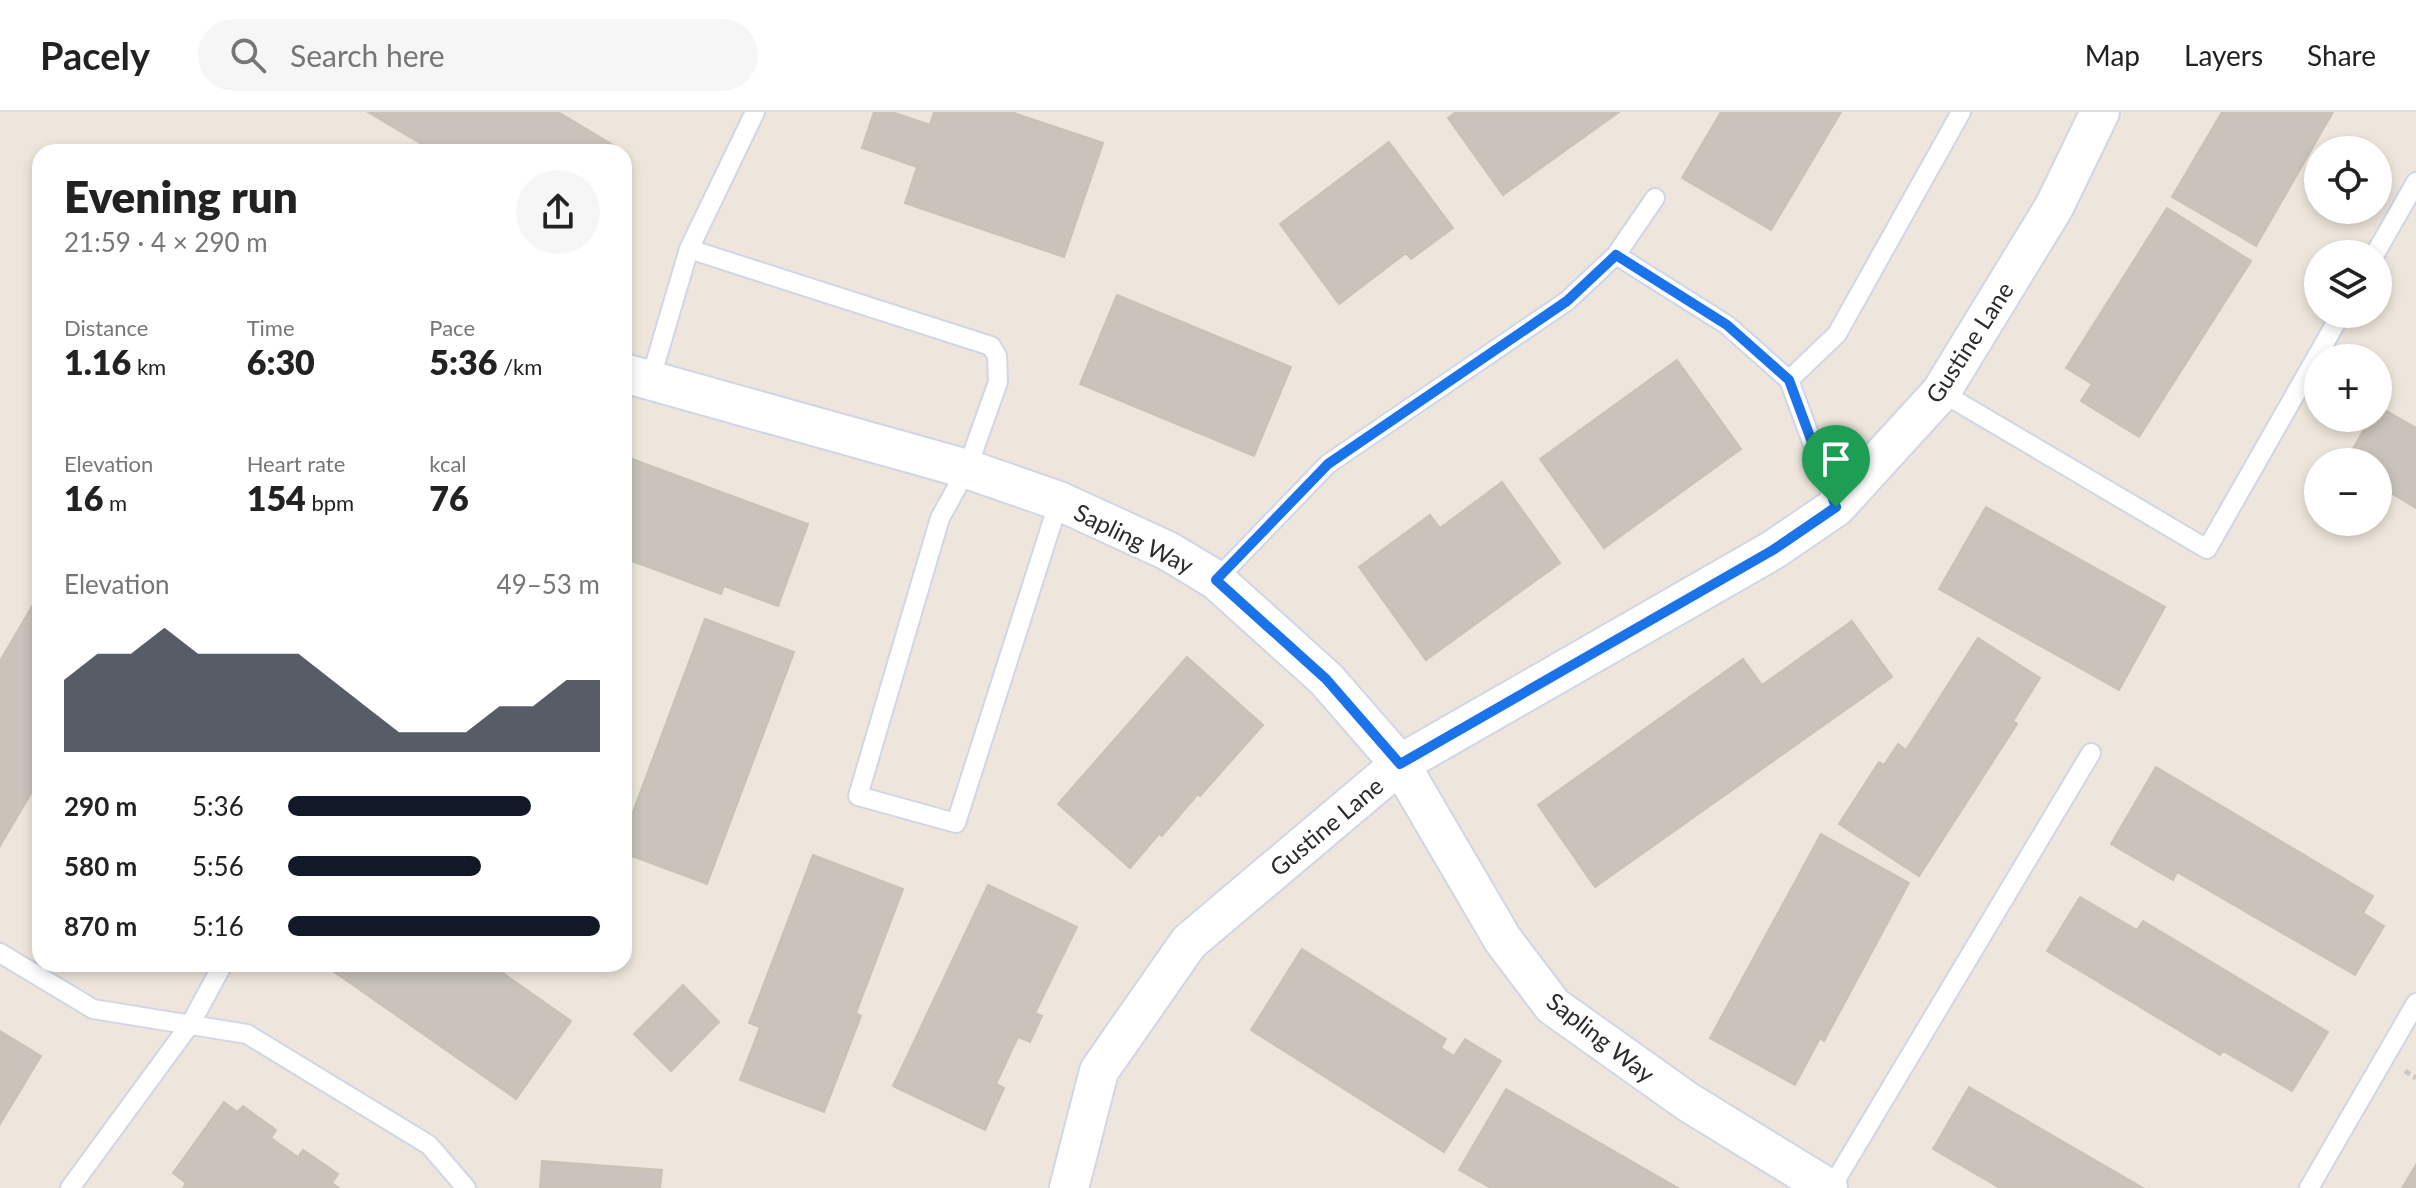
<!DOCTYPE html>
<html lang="en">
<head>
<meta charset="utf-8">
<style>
	:root { --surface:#fff; --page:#f6f6f6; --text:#222; --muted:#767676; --line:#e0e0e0; --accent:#111827 }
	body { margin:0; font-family:Lato,sans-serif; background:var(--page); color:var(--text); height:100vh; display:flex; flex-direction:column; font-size:30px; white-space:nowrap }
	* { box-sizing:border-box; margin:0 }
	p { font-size:26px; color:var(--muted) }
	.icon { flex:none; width:44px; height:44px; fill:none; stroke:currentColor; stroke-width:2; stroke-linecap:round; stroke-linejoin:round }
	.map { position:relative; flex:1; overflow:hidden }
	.drawer { position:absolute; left:32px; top:32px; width:600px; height:828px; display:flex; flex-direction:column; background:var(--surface); border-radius:24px; box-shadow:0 4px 12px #0003 }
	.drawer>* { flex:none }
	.buttons { position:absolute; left:2304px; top:24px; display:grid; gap:16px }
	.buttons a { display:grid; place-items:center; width:88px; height:88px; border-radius:50%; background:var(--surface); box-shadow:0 4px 12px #0003; font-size:40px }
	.pin { position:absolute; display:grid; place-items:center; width:68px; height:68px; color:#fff; margin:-82px -34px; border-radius:50% 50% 50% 0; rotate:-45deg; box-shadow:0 0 8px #0007 }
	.pin .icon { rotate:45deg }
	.round { display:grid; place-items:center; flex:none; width:84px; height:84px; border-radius:42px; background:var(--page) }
	.headline { display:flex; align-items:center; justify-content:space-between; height:136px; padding:0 32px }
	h1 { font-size:44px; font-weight:800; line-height:60px }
	.figures { display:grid; grid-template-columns:repeat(3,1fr); gap:12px; height:136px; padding:8px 32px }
	.figures div { display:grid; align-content:center }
	.figures b { font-size:34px; font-weight:800 }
	.figures small { font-size:22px; font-weight:400 }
	.figures p { font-size:22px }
	.chart { height:224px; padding:16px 32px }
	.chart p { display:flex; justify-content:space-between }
	.chart svg { width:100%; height:144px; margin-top:8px; fill:var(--accent); opacity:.7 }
	ul { padding:0 32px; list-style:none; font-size:26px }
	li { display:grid; grid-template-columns:128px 96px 1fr; align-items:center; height:60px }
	li i { height:20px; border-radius:10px; background:var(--accent) }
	header { display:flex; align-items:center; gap:48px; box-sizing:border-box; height:112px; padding:0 40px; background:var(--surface); border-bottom:2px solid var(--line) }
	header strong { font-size:38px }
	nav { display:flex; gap:44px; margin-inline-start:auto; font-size:28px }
	.search { width:560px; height:72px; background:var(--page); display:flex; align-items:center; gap:20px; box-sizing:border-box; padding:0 28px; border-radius:44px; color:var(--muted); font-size:30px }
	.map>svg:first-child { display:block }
	.building { fill:#c9c3bb; stroke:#c9c2b5; stroke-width:2 }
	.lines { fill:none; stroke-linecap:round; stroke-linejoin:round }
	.service-casing { stroke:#d1d5e5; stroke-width:22 }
	.minor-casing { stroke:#d1d5e5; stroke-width:42 }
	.path { stroke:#c8c8c8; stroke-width:5; stroke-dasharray:6 4; stroke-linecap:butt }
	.service { stroke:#fff; stroke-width:18 }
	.minor { stroke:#fff; stroke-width:38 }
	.route-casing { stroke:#fff; stroke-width:16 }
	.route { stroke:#1a73e8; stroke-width:10 }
	.labels { text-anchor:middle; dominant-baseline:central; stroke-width:6; stroke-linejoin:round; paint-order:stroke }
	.street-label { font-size:24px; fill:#2b2b2b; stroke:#fff }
</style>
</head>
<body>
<header>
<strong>Pacely</strong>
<div class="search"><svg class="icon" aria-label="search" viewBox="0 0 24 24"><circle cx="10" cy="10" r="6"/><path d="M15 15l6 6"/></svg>Search here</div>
<nav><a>Map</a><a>Layers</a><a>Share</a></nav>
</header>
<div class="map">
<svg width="2416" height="1076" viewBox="0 0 2416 1076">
	<rect width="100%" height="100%" fill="#eee6dc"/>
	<path class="building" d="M368,0H558L623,39L435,40Z
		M874,0H892L930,13L934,0H1011L1103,31L1064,145L905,91L917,55L862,36Z
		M1456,0H1619L1503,83L1448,6Z
		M1721,0H1841L1771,118L1682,66Z
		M2222,0H2333L2256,134L2172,85Z
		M1389,30L1453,116L1411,147L1406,141L1339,192L1280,112Z
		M2167,96L2251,149L2139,325L2081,289L2092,272L2066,256Z
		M1117,183L1291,255L1254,344L1080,272Z
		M1677,248L1741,337L1604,436L1540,347Z
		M2378,294L2416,316V396L2378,373V350H2345L2371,306H2378Z
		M624,344L808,412L778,494L724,474L721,482L624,446Z
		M1502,370L1560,451L1426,548L1359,455L1430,403L1440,416Z
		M1986,395L2165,495L2119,578L1939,477Z
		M40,481V666L0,734V549Z
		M705,507L794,540L707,772L624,741V724Z
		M1852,509L1892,565L1595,775L1538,693L1743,547L1762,573Z
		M1978,526L2040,566L2013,609L2017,612L1919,764L1839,712L1879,650L1884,653L1898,632L1906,638Z
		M1187,545L1263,613L1200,684L1198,682L1162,724L1159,722L1130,756L1058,692Z
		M2156,655L2373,784L2363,801L2384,814L2355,863L2177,760L2173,768L2111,732Z
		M1821,722L1909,771L1824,929L1820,926L1795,973L1710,926Z
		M813,743L903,777L856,901L861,904L824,1000L740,968L760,915L749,911Z
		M988,773L1077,815L1035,901L1042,904L1030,930L1018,925L996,972L1004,976L985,1018L893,974Z
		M2080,785L2137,818L2143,809L2328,920L2292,979L2223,939L2220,943L2047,839Z
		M1302,837L1446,927L1441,936L1454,944L1465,927L1501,949L1444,1040L1251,918Z
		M323,852H490L571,909L516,987Z
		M683,873L719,910L671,959L634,922Z
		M0,919L41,944L0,1012Z
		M1969,975L2143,1076H2000L1933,1037Z
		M1506,977L1678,1076H1491L1459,1058Z
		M224,990L237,1000L243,994L276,1018L271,1026L298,1045L303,1038L338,1062L332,1071L339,1076H183L186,1071L173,1061Z
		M542,1049L662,1058L660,1076H540Z
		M2416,1053V1076H2402Z"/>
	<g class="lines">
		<defs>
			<path id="service" d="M689,137L991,234L997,244L998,270L967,357L940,406L858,684L956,711L1059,389
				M2375,142L2416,70
				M1616,143L1727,213L1789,268L1836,395
				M1789,268L1837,222L1961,0
				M650,269L689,137L755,0
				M1941,280L2207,437L2341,202
				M1216,468L1328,352L1567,189L1616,143L1655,86
				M0,841L93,897L247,922L429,1033L466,1076
				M70,1076L191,911L223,852
				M1831,1076L2091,641
				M2309,1076L2416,891"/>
			<path id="minor" d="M624,261L967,357L1059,389L1168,439L1216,468L1326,567L1400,652L1503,828L1553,894L1688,990L1828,1076
				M1069,1076L1099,959L1189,830L1400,652L1773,438L1836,395L1941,280L2054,95L2100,0"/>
		</defs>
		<use href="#service" class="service-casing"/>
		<use href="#minor" class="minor-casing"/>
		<path class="path" d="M2405,959L2416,966"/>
		<use href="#service" class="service"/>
		<use href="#minor" class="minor"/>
	</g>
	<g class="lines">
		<defs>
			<path id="route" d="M1616,143L1727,213L1789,268L1836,395L1773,438L1400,652L1326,567L1216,468L1328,352L1567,189Z"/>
		</defs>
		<use href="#route" class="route-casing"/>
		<use href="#route" class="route"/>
	</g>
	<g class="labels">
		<g class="street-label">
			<text transform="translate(1969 230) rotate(-57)">Gustine Lane</text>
			<text transform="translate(1134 426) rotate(26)">Sapling Way</text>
			<text transform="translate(1326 714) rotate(-40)">Gustine Lane</text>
			<text transform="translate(1601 925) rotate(38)">Sapling Way</text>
		</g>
	</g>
</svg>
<div class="buttons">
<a><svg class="icon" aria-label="locate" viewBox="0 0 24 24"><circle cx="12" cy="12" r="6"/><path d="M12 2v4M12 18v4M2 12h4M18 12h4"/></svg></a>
<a><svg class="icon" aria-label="layers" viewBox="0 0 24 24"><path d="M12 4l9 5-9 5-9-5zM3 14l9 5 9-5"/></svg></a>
<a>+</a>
<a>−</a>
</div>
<div class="pin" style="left:1836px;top:395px;background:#1e9e55"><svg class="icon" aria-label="arrive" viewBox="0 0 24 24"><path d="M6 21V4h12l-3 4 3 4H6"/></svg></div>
<section class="drawer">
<div class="headline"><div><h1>Evening run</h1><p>21:59 · 4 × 290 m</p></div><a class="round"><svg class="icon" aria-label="share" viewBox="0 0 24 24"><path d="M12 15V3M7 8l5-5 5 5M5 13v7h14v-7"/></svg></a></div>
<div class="figures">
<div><p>Distance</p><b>1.16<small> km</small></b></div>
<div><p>Time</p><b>6:30</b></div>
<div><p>Pace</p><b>5:36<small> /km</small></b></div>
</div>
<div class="figures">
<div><p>Elevation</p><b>16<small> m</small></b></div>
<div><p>Heart rate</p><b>154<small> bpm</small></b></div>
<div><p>kcal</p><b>76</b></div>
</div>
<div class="chart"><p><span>Elevation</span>49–53 m</p>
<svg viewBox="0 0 160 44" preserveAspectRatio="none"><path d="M0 44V22L10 14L20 14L30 6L40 14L50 14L60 14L70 14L80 22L90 30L100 38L110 38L120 38L130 30L140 30L150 22L160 22V44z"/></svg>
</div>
<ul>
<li><b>290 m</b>5:36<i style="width:78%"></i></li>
<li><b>580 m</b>5:56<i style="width:62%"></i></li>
<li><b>870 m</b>5:16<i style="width:100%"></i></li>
</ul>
</section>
</div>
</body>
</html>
